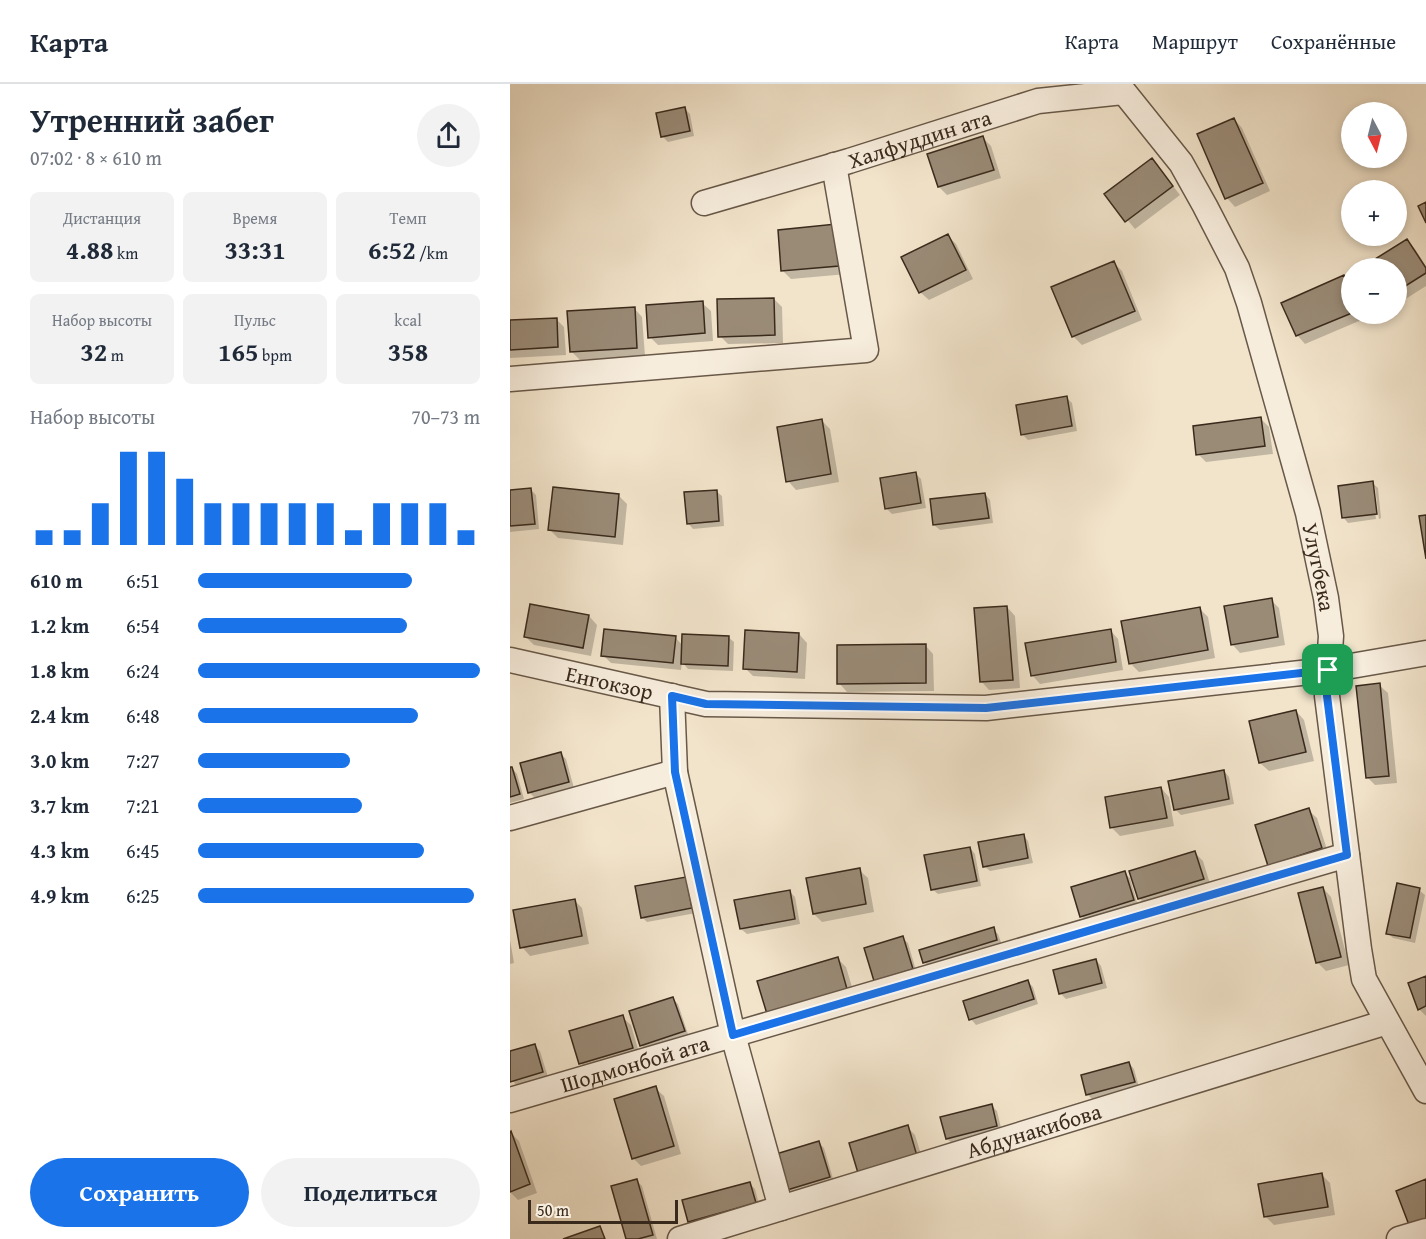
<!DOCTYPE html>
<html lang="ru">
<head>
<meta charset="utf-8">
<style>
	:root { --surface:#fff; --page:#f2f2f3; --text:#1f2937; --muted:#747a83; --line:#e0e1e3; --accent:#1a73e8 }
	body { margin:0; font-family:"Gentium Book Plus",serif; background:var(--page); color:var(--text); height:100vh; display:flex; flex-direction:column; font-size:22px; white-space:nowrap }
	* { box-sizing:border-box; margin:0 }
	p { font-size:20px; color:var(--muted) }
	.icon { flex:none; width:33px; height:33px; fill:none; stroke:currentColor; stroke-width:2; stroke-linecap:round; stroke-linejoin:round }
	.map { position:relative; flex:1; overflow:hidden }
	.panel { display:flex; flex-direction:column; background:var(--surface); width:510px }
	.panel>* { flex:none }
	.needle { width:39px; rotate:173deg }
	.controls { position:absolute; left:831px; top:18px; display:grid; gap:12px }
	.controls a { display:grid; place-items:center; width:66px; height:66px; border-radius:50%; background:var(--surface); box-shadow:0 3px 9px #0003; font-size:30px }
	.scale { position:absolute; left:18px; bottom:15px; width:150px; box-sizing:border-box; padding-left:6px; border:3px solid #3a2a1c; border-top:0; font-size:16px; line-height:21px; white-space:nowrap; color:#3a2a1c; -webkit-text-stroke:4px #f7eddd; paint-order:stroke }
	.pin { position:absolute; display:grid; place-items:center; width:51px; height:51px; color:#fff; margin:-26px; border-radius:12px; box-shadow:0 3px 9px #0006 }
	.round { display:grid; place-items:center; flex:none; width:63px; height:63px; border-radius:32px; background:var(--page) }
	.summary { display:flex; align-items:center; justify-content:space-between; height:102px; padding:0 30px }
	h1 { font-size:33px; font-weight:700; line-height:45px }
	.figures { display:grid; grid-template-columns:repeat(3,1fr); gap:9px; height:102px; padding:6px 30px }
	.figures div { display:grid; align-content:center; border-radius:9px; background:var(--page); text-align:center }
	.figures b { font-size:26px; font-weight:700 }
	.figures small { font-size:16px; font-weight:400 }
	.figures p { font-size:16px }
	.chart { height:168px; padding:12px 30px }
	.chart p { display:flex; justify-content:space-between }
	.chart svg { width:100%; height:108px; margin-top:6px; stroke:var(--accent); stroke-width:6 }
	.primary-button { display:flex; gap:12px; margin-top:auto; padding:12px 30px }
	.primary-button a { flex:1; height:69px; border-radius:36px; background:var(--accent); color:#fff; font-size:24px; font-weight:700; line-height:69px; text-align:center }
	.primary-button a+a { background:var(--page); color:var(--text) }
	ul { padding:0 30px; list-style:none; font-size:20px }
	li { display:grid; grid-template-columns:96px 72px 1fr; align-items:center; height:45px }
	li i { height:15px; border-radius:8px; background:var(--accent) }
	header { display:flex; align-items:center; gap:36px; box-sizing:border-box; height:84px; padding:0 30px; background:var(--surface); border-bottom:2px solid var(--line) }
	header strong { font-size:28px }
	nav { display:flex; gap:33px; margin-inline-start:auto; font-size:21px }
	main { display:flex; flex:1; min-height:0 }
	.map>svg:first-child { display:block }
	.shadow { fill:#0003 }
	.building { fill:#9a8b77; stroke:#3a2a1c; stroke-width:1.5 }
	.lines { fill:none; stroke-linecap:round; stroke-linejoin:round }
	.minor-casing { stroke:#685848; stroke-width:27 }
	.minor { stroke:#f7eddd; stroke-width:24 }
	.route-casing { stroke:#fff; stroke-width:12 }
	.route { stroke:#1a73e8; stroke-width:8 }
	.labels { text-anchor:middle; dominant-baseline:central; stroke-width:4.5; stroke-linejoin:round; paint-order:stroke }
	.street-label { font-size:22px; fill:#3a2a1c; stroke:#f7eddd }
</style>
</head>
<body>
<header>
<strong>Карта</strong>
<nav><a>Карта</a><a>Маршрут</a><a>Сохранённые</a></nav>
</header>
<main>
<section class="panel">
<div class="summary"><div><h1>Утренний забег</h1><p>07:02 · 8 × 610 m</p></div><a class="round"><svg class="icon" aria-label="share" viewBox="0 0 24 24"><path d="M12 15V3M7 8l5-5 5 5M5 13v7h14v-7"/></svg></a></div>
<div class="figures">
<div><p>Дистанция</p><b>4.88<small> km</small></b></div>
<div><p>Время</p><b>33:31</b></div>
<div><p>Темп</p><b>6:52<small> /km</small></b></div>
</div>
<div class="figures">
<div><p>Набор высоты</p><b>32<small> m</small></b></div>
<div><p>Пульс</p><b>165<small> bpm</small></b></div>
<div><p>kcal</p><b>358</b></div>
</div>
<div class="chart"><p><span>Набор высоты</span>70–73 m</p>
<svg viewBox="0 0 160 44" preserveAspectRatio="none"><path d="M5 44V38M15 44V38M25 44V27M35 44V6M45 44V6M55 44V17M65 44V27M75 44V27M85 44V27M95 44V27M105 44V27M115 44V38M125 44V27M135 44V27M145 44V27M155 44V38"/></svg>
</div>
<ul>
<li><b>610 m</b>6:51<i style="width:76%"></i></li>
<li><b>1.2 km</b>6:54<i style="width:74%"></i></li>
<li><b>1.8 km</b>6:24<i style="width:100%"></i></li>
<li><b>2.4 km</b>6:48<i style="width:78%"></i></li>
<li><b>3.0 km</b>7:27<i style="width:54%"></i></li>
<li><b>3.7 km</b>7:21<i style="width:58%"></i></li>
<li><b>4.3 km</b>6:45<i style="width:80%"></i></li>
<li><b>4.9 km</b>6:25<i style="width:98%"></i></li>
</ul>
<div class="primary-button"><a>Сохранить</a><a>Поделиться</a></div>
</section>
<div class="map">
<svg width="916" height="1155" viewBox="0 0 916 1155">
	<rect width="100%" height="100%" fill="#f2e4cb"/>
	<filter id="stains"><feTurbulence type="fractalNoise" baseFrequency=".00333" numOctaves="4"/><feColorMatrix values="0 0 0 0 .2 0 0 0 0 .09 0 0 0 0 .02 0 0 0 .5 -.17"/></filter>
	<radialGradient id="worn" r=".72"><stop offset=".6" stop-color="#630" stop-opacity="0"/><stop offset="1" stop-color="#630" stop-opacity=".3"/></radialGradient>
	<path class="shadow" d="M174,24L180,30L184,52L158,58L152,52Z
		M724,35L732,44L760,107L725,123L717,114Z
		M473,54L481,62L491,94L437,111L429,103Z
		M650,85L670,111L625,145L596,110Z
		M325,142L337,190L281,195L273,187Z
		M438,152L446,160L463,195L419,216L410,208Z
		M897,157L905,165L916,182V202L886,221V184H858L856,182Z
		M604,179L612,187L632,236L572,261L563,252Z
		M834,193L842,201V230H854L856,234L795,260L787,251Z
		M264,215L272,223L273,259L218,260L210,252Z
		M192,219L201,227L203,257L148,261L140,253Z
		M124,224L132,233L135,272L70,276L61,267Z
		M46,235L54,243L56,271L0,274V237Z
		M557,314L562,319L567,347L518,356L513,351Z
		M751,335L759,343L763,370L696,378L688,370Z
		M312,337L320,345L329,398L286,406L278,397Z
		M406,390L411,395L416,424L382,430L377,425Z
		M862,399L868,404L871,434L869,435L865,403H862L866,435L838,439L833,433Z
		M20,405L26,411L29,445L0,448V407Z
		M206,407L212,412L214,442L183,445L178,439Z
		M475,410L480,416L483,439L430,446L424,441Z
		M109,412L117,420L113,461L48,454L40,446Z
		M761,516L769,524L775,561L730,569L722,560Z
		M497,523L505,532L510,604L479,606L471,597Z
		M690,525L698,533L705,574L629,588L620,579Z
		M79,532L87,541L81,572L24,561L15,552Z
		M600,546L608,555L613,586L530,600L522,591Z
		M289,550L297,559L295,595L243,592L235,584Z
		M165,553L173,562L218,553L224,558L223,587L178,585L172,578L171,586L101,579L93,571Z
		M415,561L423,570L424,607L337,608L329,599Z
		M869,601L878,609L887,699L865,701L857,693Z
		M786,627L794,636L804,677L759,687L750,679Z
		M51,670L56,675L64,704L25,714L20,709L12,680Z
		M2,684L7,690L14,715L0,719V685Z
		M714,687L719,693L724,720L671,731L665,725Z
		M651,704L659,713L664,742L610,752L602,744Z
		M798,726L807,734L819,772L760,781Z
		M513,751L518,757L523,779L480,787L474,782Z
		M460,764L465,770L471,802L428,810L422,805Z
		M685,769L693,777L701,803L637,823L629,814Z
		M349,786L358,794L364,828L312,838L304,830Z
		M614,789L620,794L628,822L577,837L571,832Z
		M175,794L181,800L186,829L137,838L132,833Z
		M813,804L821,813L839,881L816,887L807,878Z
		M909,806L915,811L905,859L883,854L878,849Z
		M279,807L285,813L290,840L237,850L231,845Z
		M64,816L72,824L79,860L20,872L12,863Z
		M483,845L488,850L492,861L419,883L414,878Z
		M392,854L398,859L407,890L371,902L365,896Z
		M0,856L4,879L0,880Z
		M327,874L336,883L345,913L259,929Z
		M586,876L591,882L597,904L556,915L550,909Z
		M916,894V932L909,925Z
		M517,897L523,903L528,920L466,941L461,935Z
		M163,915L168,920L179,953L137,967L131,961Z
		M112,933L121,941L130,972L79,987L70,979Z
		M25,962L30,967L38,993L7,1002L0,993V969Z
		M619,979L624,985L629,1003L583,1016L577,1010Z
		M145,1004L154,1012L171,1070L131,1082L123,1074Z
		M481,1021L487,1027L492,1048L443,1060L437,1055L432,1034Z
		M397,1043L405,1051L414,1080L341,1060Z
		M1,1049L9,1057L27,1109L8,1116L0,1108Z
		M309,1059L314,1064L324,1098L284,1111L279,1105Z
		M812,1091L820,1099L825,1131L764,1141L755,1132Z
		M127,1097L132,1102L147,1155H117Z
		M239,1099L245,1105L250,1124L185,1142L179,1137Z"/>
	<path class="building" d="M175,23L180,47L151,53L146,29Z
		M724,34L753,99L715,115L687,50Z
		M473,52L484,86L428,103L417,70Z
		M642,74L663,102L615,138L594,110Z
		M916,118V139L908,122Z
		M326,140L329,182L271,187L268,146Z
		M438,150L456,186L409,209L391,173Z
		M897,155L916,184V189L886,208V184H856L854,182Z
		M604,177L625,227L562,253L541,203Z
		M834,191L842,208V229L786,252L771,219Z
		M264,214L265,251L208,253L207,215Z
		M193,217L195,249L138,254L136,221Z
		M125,223L127,264L60,268L57,227Z
		M47,234L48,263L0,266V236Z
		M557,312L562,342L511,351L506,321Z
		M751,333L755,362L686,371L683,342Z
		M312,335L321,390L276,398L267,343Z
		M406,388L411,419L375,425L370,394Z
		M863,397L867,430L832,434L828,402Z
		M43,403L109,410L105,453L38,446Z
		M21,404L25,440L0,442V406Z
		M207,406L209,437L177,440L174,408Z
		M475,409L479,434L423,441L420,415Z
		M916,431V475L909,432Z
		M762,514L768,553L721,561L714,522Z
		M20,520L79,531L73,564L14,553Z
		M497,522L503,596L470,598L464,524Z
		M690,523L698,566L619,580L611,537Z
		M94,545L166,552L163,579L91,572Z
		M601,545L606,578L521,592L515,559Z
		M235,546L289,549L287,588L233,585Z
		M172,550L219,552L218,582L171,580Z
		M416,560V599L327,600V561Z
		M870,599L879,692L856,694L846,602Z
		M786,626L796,668L749,679L739,637Z
		M51,668L59,698L18,709L10,679Z
		M0,683H2L10,710L0,713Z
		M714,686L719,715L664,726L658,697Z
		M651,703L657,734L600,744L595,713Z
		M799,724L812,764L758,782L745,741Z
		M514,750L518,774L473,783L468,758Z
		M460,763L467,797L421,806L414,771Z
		M685,767L694,795L628,815L619,787Z
		M350,784L356,820L303,830L296,794Z
		M615,787L624,816L570,833L561,803Z
		M176,793L182,824L131,834L125,802Z
		M887,799L910,804L900,854L876,850Z
		M813,803L831,873L806,879L788,809Z
		M280,806L285,835L230,845L224,816Z
		M65,815L72,852L10,864L3,826Z
		M484,843L487,856L413,879L409,866Z
		M393,852L403,885L364,897L354,864Z
		M328,873L337,905L257,930L247,897Z
		M586,875L592,899L549,910L543,886Z
		M916,892V922L908,926L898,899Z
		M518,896L524,915L459,936L453,917Z
		M163,913L175,947L130,962L119,927Z
		M113,931L123,964L69,980L59,947Z
		M25,960L33,988L0,998V967Z
		M619,978L625,998L576,1011L571,991Z
		M146,1002L164,1062L122,1075L104,1015Z
		M482,1020L487,1042L436,1055L430,1033Z
		M398,1041L407,1072L348,1089L339,1059Z
		M1,1047L20,1100L0,1108V1048Z
		M309,1057L320,1093L277,1106L266,1070Z
		M812,1089L818,1123L754,1133L748,1100Z
		M127,1095L143,1151L128,1155H116L101,1102Z
		M916,1095V1135L899,1141L886,1107Z
		M240,1098L246,1119L178,1138L172,1116Z
		M90,1142L95,1155H53Z"/>
	<g class="lines">
		<defs>
			<g id="minor">
				<path id="s1" d="M593,0L614,8L671,79L695,122L727,184L739,219L798,429L816,514L821,552L817,612L849,865L854,895L916,1007"/>
				<path id="s2" d="M194,119L339,77L528,17L613,8"/>
				<path d="M0,295L356,266L324,81"/>
				<path id="s3" d="M0,576L196,620L476,624L818,586L916,569"/>
				<path d="M162,612L165,688L223,951L271,1124"/>
				<path d="M0,734L165,688"/>
				<path id="s4" d="M0,1016L837,771"/>
				<path id="s5" d="M170,1155L877,938"/>
				<path d="M889,1155L916,1147"/>
			</g>
		</defs>
		<use href="#minor" class="minor-casing"/>
		<use href="#minor" class="minor"/>
	</g>
	<g class="lines">
		<defs>
			<path id="route" d="M818,586L817,612L837,771L223,951L165,688L162,612L196,620L476,624Z"/>
		</defs>
		<use href="#route" class="route-casing"/>
		<use href="#route" class="route"/>
	</g>
	<g class="labels">
		<g class="street-label">
			<text stroke="none"><textPath href="#s2" startOffset="225">Халфуддин ата</textPath></text>
			<text stroke="none"><textPath href="#s1" startOffset="543">Улугбека</textPath></text>
			<text stroke="none"><textPath href="#s3" startOffset="102">Енгокзор</textPath></text>
			<text stroke="none"><textPath href="#s4" startOffset="130">Шодмонбой ата</textPath></text>
			<text stroke="none"><textPath href="#s5" startOffset="370">Абдунакибова</textPath></text>
		</g>
	</g>
	<rect width="100%" height="100%" filter="url(#stains)"/>
	<rect width="100%" height="100%" fill="url(#worn)"/>
</svg>
<div class="controls">
<a><svg class="needle" viewBox="-14 -14 28 28"><path d="M0-13l5 13h-10z" fill="#e53935"/><path d="M0 13l5-13h-10z" fill="#747a83"/></svg></a>
<a>+</a>
<a>−</a>
</div>
<div class="scale">50 m</div>
<div class="pin" style="left:818px;top:586px;background:#1e9e55"><svg class="icon" aria-label="arrive" viewBox="0 0 24 24"><path d="M6 21V4h12l-3 4 3 4H6"/></svg></div>
</div>
</main>
</body>
</html>
